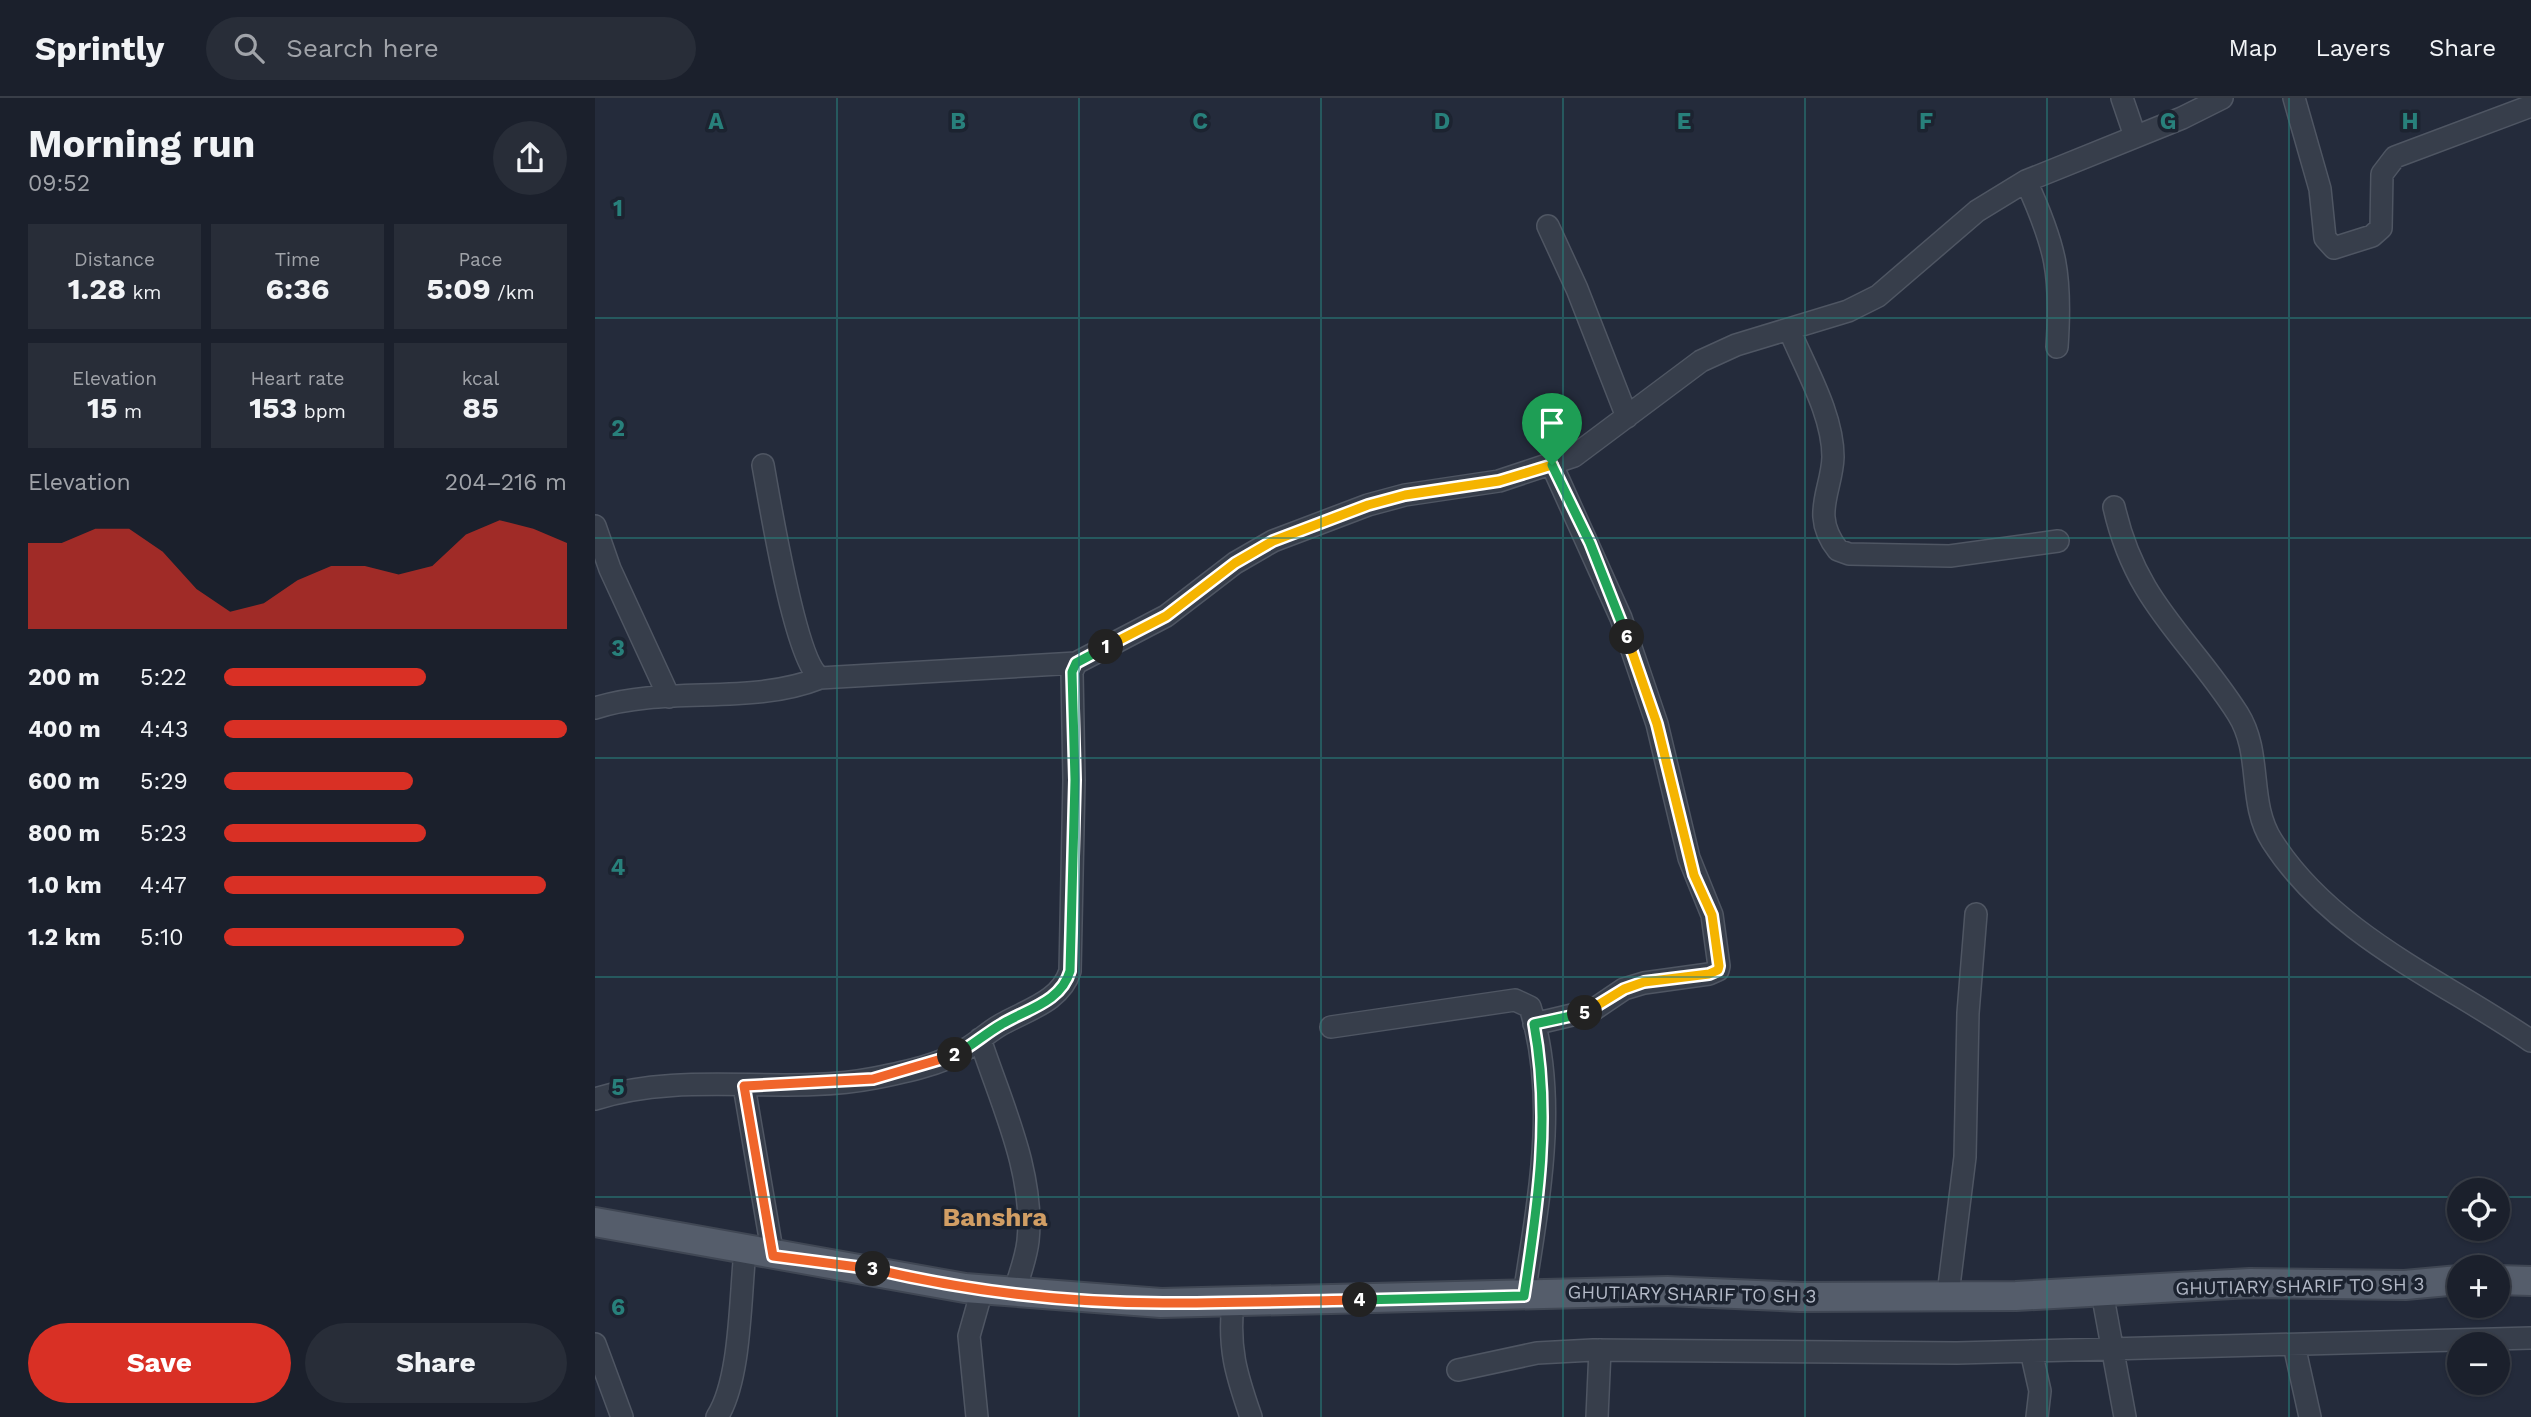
<!DOCTYPE html>
<html lang="en">
<head>
<meta charset="utf-8">
<style>
	:root { --surface:#1b202c; --page:#282d38; --text:#f1f3f6; --muted:#a0a3a9; --line:#393e48; --accent:#d93025 }
	body { margin:0; font-family:"Work Sans",sans-serif; background:var(--page); color:var(--text); height:100vh; display:flex; flex-direction:column; font-size:26px; white-space:nowrap }
	* { box-sizing:border-box; margin:0 }
	p { font-size:23px; color:var(--muted) }
	.icon { flex:none; width:38px; height:38px; fill:none; stroke:currentColor; stroke-width:2; stroke-linecap:round; stroke-linejoin:round }
	.map { position:relative; flex:1; overflow:hidden }
	.side { display:flex; flex-direction:column; background:var(--surface); width:595px }
	.side>* { flex:none }
	.controls { position:absolute; left:1852px; top:1080px; display:grid; gap:14px }
	.controls a { display:grid; place-items:center; width:63px; height:63px; border-radius:50%; background:var(--surface); box-shadow:0 2px 5px #0004,0 0 0 2px var(--line); font-size:35px }
	.pin { position:absolute; display:grid; place-items:center; width:60px; height:60px; color:#fff; margin:-72px -30px; border-radius:50% 50% 50% 0; rotate:-45deg; box-shadow:0 0 7px #0007 }
	.pin .icon { rotate:45deg }
	.km { position:absolute; width:35px; height:35px; margin:-18px; border-radius:50%; background:#222; color:#fff; font-size:19px; line-height:35px; text-align:center }
	.round { display:grid; place-items:center; flex:none; width:74px; height:74px; border-radius:37px; background:var(--page) }
	.summary { display:flex; align-items:center; justify-content:space-between; height:119px; padding:0 28px }
	h1 { font-size:38px; font-weight:700; line-height:52px }
	.stats { display:grid; grid-template-columns:repeat(3,1fr); gap:10px; height:119px; padding:7px 28px }
	.stats div { display:grid; align-content:center; border-radius:0px; background:var(--page); text-align:center }
	.stats b { font-size:30px; font-weight:700 }
	.stats small { font-size:19px; font-weight:400 }
	.stats p { font-size:19px }
	.chart { height:196px; padding:14px 28px }
	.chart p { display:flex; justify-content:space-between }
	.chart svg { width:100%; height:126px; margin-top:7px; fill:var(--accent); opacity:.7 }
	.button { display:flex; gap:14px; margin-top:auto; padding:14px 28px }
	.button a { flex:1; height:80px; border-radius:42px; background:var(--accent); color:#fff; font-size:28px; font-weight:700; line-height:80px; text-align:center }
	.button a+a { background:var(--page); color:var(--text) }
	ul { padding:0 28px; list-style:none; font-size:23px }
	li { display:grid; grid-template-columns:112px 84px 1fr; align-items:center; height:52px }
	li i { height:18px; border-radius:9px; background:var(--accent) }
	header { display:flex; align-items:center; gap:42px; box-sizing:border-box; height:98px; padding:0 35px; background:var(--surface); border-bottom:2px solid var(--line) }
	header strong { font-size:33px }
	nav { display:flex; gap:38px; margin-inline-start:auto; font-size:24px }
	.search { width:490px; height:63px; background:var(--page); display:flex; align-items:center; gap:18px; box-sizing:border-box; padding:0 24px; border-radius:38px; color:var(--muted); font-size:26px }
	main { display:flex; flex:1; min-height:0 }
	.map>svg:first-child { display:block }
	.lines { fill:none; stroke-linecap:round; stroke-linejoin:round }
	.minor-casing { stroke:#4f5663; stroke-width:24 }
	.major-casing { stroke:#404754; stroke-width:32 }
	.minor { stroke:#373e4b; stroke-width:21 }
	.major { stroke:#555d6b; stroke-width:28 }
	.split-1-casing { stroke:#fff; stroke-width:14 }
	.split-2-casing { stroke:#fff; stroke-width:14 }
	.split-3-casing { stroke:#fff; stroke-width:14 }
	.split-4-casing { stroke:#fff; stroke-width:14 }
	.split-5-casing { stroke:#fff; stroke-width:14 }
	.split-6-casing { stroke:#fff; stroke-width:14 }
	.split-7-casing { stroke:#fff; stroke-width:14 }
	.split-1 { stroke:#f5b400; stroke-width:9 }
	.split-2 { stroke:#22a559; stroke-width:9 }
	.split-3 { stroke:#f0652b; stroke-width:9 }
	.split-4 { stroke:#f0652b; stroke-width:9 }
	.split-5 { stroke:#22a559; stroke-width:9 }
	.split-6 { stroke:#f5b400; stroke-width:9 }
	.split-7 { stroke:#22a559; stroke-width:9 }
	.grid { fill:none; stroke:#28807b; stroke-width:2; stroke-opacity:0.55 }
	.labels { text-anchor:middle; dominant-baseline:central; stroke-width:7; stroke-linejoin:round; paint-order:stroke }
	.street-label { font-size:19px; fill:#b3b9c7; stroke:#1c2330 }
	.district-label { font-size:26px; font-weight:bold; fill:#d19e64; stroke:#1c2330 }
	.grid-label { font-size:23px; text-anchor:middle; font-weight:bold; fill:#28807b; stroke:#1c2330; stroke-width:7; stroke-linejoin:round; paint-order:stroke }
</style>
</head>
<body>
<header>
<strong>Sprintly</strong>
<div class="search"><svg class="icon" aria-label="search" viewBox="0 0 24 24"><circle cx="10" cy="10" r="6"/><path d="M15 15l6 6"/></svg>Search here</div>
<nav><a>Map</a><a>Layers</a><a>Share</a></nav>
</header>
<main>
<section class="side">
<div class="summary"><div><h1>Morning run</h1><p>09:52</p></div><a class="round"><svg class="icon" aria-label="share" viewBox="0 0 24 24"><path d="M12 15V3M7 8l5-5 5 5M5 13v7h14v-7"/></svg></a></div>
<div class="stats">
<div><p>Distance</p><b>1.28<small> km</small></b></div>
<div><p>Time</p><b>6:36</b></div>
<div><p>Pace</p><b>5:09<small> /km</small></b></div>
</div>
<div class="stats">
<div><p>Elevation</p><b>15<small> m</small></b></div>
<div><p>Heart rate</p><b>153<small> bpm</small></b></div>
<div><p>kcal</p><b>85</b></div>
</div>
<div class="chart"><p><span>Elevation</span>204–216 m</p>
<svg viewBox="0 0 160 44" preserveAspectRatio="none"><path d="M0 44V14L10 14L20 9L30 9L40 17L50 30L60 38L70 35L80 27L90 22L100 22L110 25L120 22L130 11L140 6L150 9L160 14V44z"/></svg>
</div>
<ul>
<li><b>200 m</b>5:22<i style="width:59%"></i></li>
<li><b>400 m</b>4:43<i style="width:100%"></i></li>
<li><b>600 m</b>5:29<i style="width:55%"></i></li>
<li><b>800 m</b>5:23<i style="width:59%"></i></li>
<li><b>1.0 km</b>4:47<i style="width:94%"></i></li>
<li><b>1.2 km</b>5:10<i style="width:70%"></i></li>
</ul>
<div class="button"><a>Save</a><a>Share</a></div>
</section>
<div class="map">
<svg width="1936" height="1319" viewBox="0 0 1936 1319">
	<rect width="100%" height="100%" fill="#242b3b"/>
	<g class="lines">
		<defs>
			<path id="minor" d="M1527,0L1540,38
				M1699,0L1725,91L1730,140L1739,150L1777,138L1786,130L1787,76L1800,59L1936,8
				M1431,83C1461,149 1467,176 1462,249
				M953,128L982,191L1032,319
				M1194,231C1210,270 1238,316 1238,359C1237,393 1215,417 1243,452L1254,456L1355,458L1463,443
				M168,367C175,405 200,562 225,580L481,565
				M1519,409C1541,506 1594,539 1643,616C1668,656 1652,704 1677,743C1737,837 1847,882 1936,943
				M0,428L15,471L74,599
				M0,610C72,587 155,608 225,580
				M939,926L998,912L1029,891L1049,885L1114,876L1123,872L1124,868L1117,817L1094,760L1062,626L1026,520L957,367
				M736,929L920,902L935,909C964,1002 943,1104 929,1197
				M385,941C406,1005 440,1075 433,1143C431,1161 424,1178 419,1195
				M149,988L178,1158
				M0,1001C90,972 188,998 280,980C310,974 345,967 371,951C385,943 396,931 411,924C435,911 466,902 475,873L479,682L477,574L481,565L571,518L640,465L678,443L773,407L810,397L904,383L979,358L1106,263L1141,247L1253,213L1283,198L1382,113L1431,83L1587,20L1627,0
				M1507,1194L1530,1319
				M1353,1196L1370,1059L1373,915L1381,816
				M638,1204C633,1250 641,1276 656,1319
				M0,1246L27,1319
				M1699,1247L1715,1319
				M1436,1253L1445,1293L1442,1319
				M863,1272L942,1255L998,1252L1362,1255L1936,1240
				M122,1319C146,1282 145,1199 150,1153
				M382,1319L374,1238L387,1192
				M1002,1319L1005,1252"/>
			<path id="major" d="M0,1124L370,1190L566,1205L1072,1193L1205,1199L1421,1198L1655,1185L1810,1187L1864,1182
				M1902,1182L1936,1183"/>
		</defs>
		<use href="#minor" class="minor-casing"/>
		<use href="#major" class="major-casing"/>
		<use href="#minor" class="minor"/>
		<use href="#major" class="major"/>
	</g>
	<g class="lines">
		<defs>
			<path id="split-1" d="M511,549L571,518L640,465L678,443L773,407L810,397L904,383L957,367"/>
			<path id="split-2" d="M360,957C377,948 391,935 407,926C432,911 466,904 475,873L480,682L477,574L481,565L511,549"/>
			<path id="split-3" d="M278,1171L178,1158L149,988L278,981L360,957"/>
			<path id="split-4" d="M278,1171C373,1193 472,1205 568,1205C634,1205 699,1203 765,1202"/>
			<path id="split-5" d="M765,1202L929,1198C943,1106 956,1018 939,926L990,915"/>
			<path id="split-6" d="M990,915L1029,891L1049,884L1114,876L1123,872L1124,868L1117,817L1099,777L1062,626L1032,539"/>
			<path id="split-7" d="M957,367L995,445L1032,539"/>
		</defs>
		<use href="#split-1" class="split-1-casing"/>
		<use href="#split-2" class="split-2-casing"/>
		<use href="#split-3" class="split-3-casing"/>
		<use href="#split-4" class="split-4-casing"/>
		<use href="#split-5" class="split-5-casing"/>
		<use href="#split-6" class="split-6-casing"/>
		<use href="#split-7" class="split-7-casing"/>
		<use href="#split-1" class="split-1"/>
		<use href="#split-2" class="split-2"/>
		<use href="#split-3" class="split-3"/>
		<use href="#split-4" class="split-4"/>
		<use href="#split-5" class="split-5"/>
		<use href="#split-6" class="split-6"/>
		<use href="#split-7" class="split-7"/>
	</g>
	<path class="grid" d="M242,0V1319M484,0V1319M726,0V1319M968,0V1319M1210,0V1319M1452,0V1319M1694,0V1319M0,220H1936M0,440H1936M0,660H1936M0,879H1936M0,1099H1864M1902,1099H1936"/>
	<g class="labels">
		<g class="street-label">
			<text transform="translate(1705 1188) rotate(-1)">GHUTIARY SHARIF TO SH 3</text>
			<text transform="translate(1097 1196) rotate(1)">GHUTIARY SHARIF TO SH 3</text>
		</g>
		<g class="district-label">
			<text x="400" y="1119">Banshra</text>
		</g>
	</g>
	<g class="grid-label">
		<text x="121" y="31">A</text>
		<text x="363" y="31">B</text>
		<text x="605" y="31">C</text>
		<text x="847" y="31">D</text>
		<text x="1089" y="31">E</text>
		<text x="1331" y="31">F</text>
		<text x="1573" y="31">G</text>
		<text x="1815" y="31">H</text>
		<text x="23" y="118">1</text>
		<text x="23" y="338">2</text>
		<text x="23" y="558">3</text>
		<text x="23" y="777">4</text>
		<text x="23" y="997">5</text>
		<text x="23" y="1217">6</text>
	</g>
</svg>
<div class="controls">
<a><svg class="icon" aria-label="locate" viewBox="0 0 24 24"><circle cx="12" cy="12" r="6"/><path d="M12 2v4M12 18v4M2 12h4M18 12h4"/></svg></a>
<a>+</a>
<a>−</a>
</div>
<div class="pin" style="left:957px;top:367px;background:#1e9e55"><svg class="icon" aria-label="arrive" viewBox="0 0 24 24"><path d="M6 21V4h12l-3 4 3 4H6"/></svg></div>
<b class="km" style="left:511px;top:549px">1</b>
<b class="km" style="left:360px;top:957px">2</b>
<b class="km" style="left:278px;top:1171px">3</b>
<b class="km" style="left:765px;top:1202px">4</b>
<b class="km" style="left:990px;top:915px">5</b>
<b class="km" style="left:1032px;top:539px">6</b>
</div>
</main>
</body>
</html>
